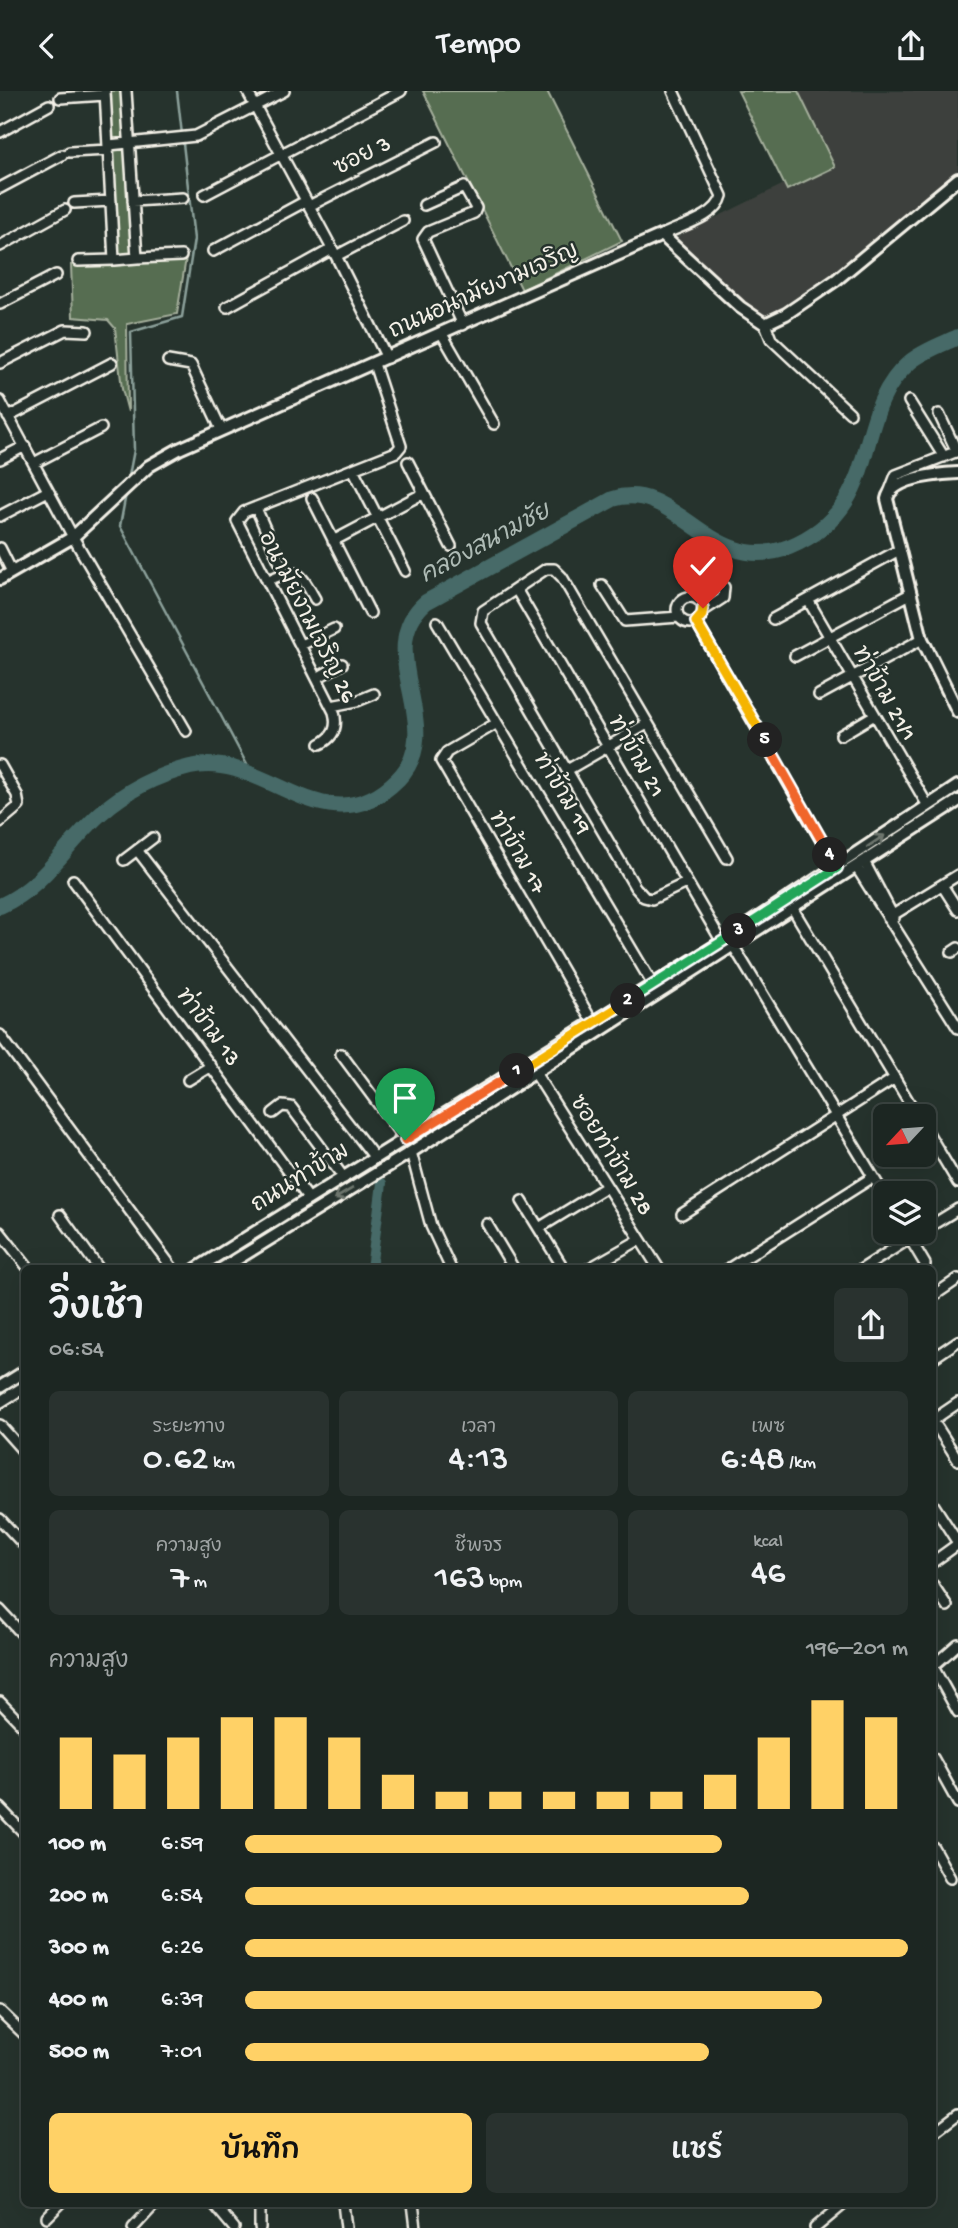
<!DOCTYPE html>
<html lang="th">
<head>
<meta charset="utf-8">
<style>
	:root { --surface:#1c2622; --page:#29322f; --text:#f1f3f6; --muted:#a0a5a5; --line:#3a4340; --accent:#ffd166 }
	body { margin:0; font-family:"Gochi Hand","Playpen Sans Thai",sans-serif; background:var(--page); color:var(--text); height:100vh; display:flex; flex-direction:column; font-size:26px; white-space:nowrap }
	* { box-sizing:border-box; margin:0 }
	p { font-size:23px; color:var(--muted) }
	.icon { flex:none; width:38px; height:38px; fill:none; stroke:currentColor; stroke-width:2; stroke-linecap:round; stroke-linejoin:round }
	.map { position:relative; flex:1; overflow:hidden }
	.sheet { position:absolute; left:21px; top:1174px; width:915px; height:942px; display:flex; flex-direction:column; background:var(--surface); border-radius:10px; box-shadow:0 7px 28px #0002,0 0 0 2px var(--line) }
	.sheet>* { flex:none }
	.needle { width:46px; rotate:244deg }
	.controls { position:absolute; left:873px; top:1013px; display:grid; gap:14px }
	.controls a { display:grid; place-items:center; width:63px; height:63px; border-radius:10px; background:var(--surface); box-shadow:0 7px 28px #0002,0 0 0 2px var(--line); font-size:35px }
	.pin { position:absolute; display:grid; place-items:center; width:60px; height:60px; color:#fff; margin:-72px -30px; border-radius:50% 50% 50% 0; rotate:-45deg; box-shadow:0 0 7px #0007 }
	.pin .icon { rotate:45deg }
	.km { position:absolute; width:35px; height:35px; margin:-18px; border-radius:50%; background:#222; color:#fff; font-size:19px; line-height:35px; text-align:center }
	.round { display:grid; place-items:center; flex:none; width:74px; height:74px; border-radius:10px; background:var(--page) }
	.summary { display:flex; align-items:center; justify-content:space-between; height:119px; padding:0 28px }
	h1 { font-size:38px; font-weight:600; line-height:52px }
	.figures { display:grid; grid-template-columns:repeat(3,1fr); gap:10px; height:119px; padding:7px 28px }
	.figures div { display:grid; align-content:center; border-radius:10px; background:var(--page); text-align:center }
	.figures b { font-size:35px; font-weight:600 }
	.figures small { font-size:19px; font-weight:400 }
	.figures p { font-size:19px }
	.chart { height:196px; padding:14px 28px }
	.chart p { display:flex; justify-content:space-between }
	.chart svg { width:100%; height:126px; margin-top:7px; stroke:var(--accent); stroke-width:6 }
	.cta { display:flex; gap:14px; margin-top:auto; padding:14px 28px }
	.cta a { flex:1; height:80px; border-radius:10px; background:var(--accent); color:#111; font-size:28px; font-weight:600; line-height:80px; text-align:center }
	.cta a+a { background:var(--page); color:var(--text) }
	ul { padding:0 28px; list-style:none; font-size:23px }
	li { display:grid; grid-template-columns:112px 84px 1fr; align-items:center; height:52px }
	li i { height:18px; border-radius:9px; background:var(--accent) }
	header { display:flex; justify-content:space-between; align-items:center; height:91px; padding:0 28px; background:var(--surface); font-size:32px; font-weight:600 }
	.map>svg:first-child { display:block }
	.built { fill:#3c413c }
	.green { fill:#566d51; stroke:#a5af9c; stroke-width:2 }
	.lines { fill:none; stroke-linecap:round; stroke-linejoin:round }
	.stream { stroke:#8ca19b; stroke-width:2.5 }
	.canal { stroke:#466b68; stroke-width:10 }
	.river { stroke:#466b68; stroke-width:16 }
	.minor-casing { stroke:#f4f1e8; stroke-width:14 }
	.tertiary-casing { stroke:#f4f1e8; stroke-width:16 }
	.minor { stroke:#26332d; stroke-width:9 }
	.tertiary { stroke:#26332d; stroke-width:10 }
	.oneway { stroke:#6e766e }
	.split-1-casing { stroke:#fff; stroke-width:14 }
	.split-2-casing { stroke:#fff; stroke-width:14 }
	.split-3-casing { stroke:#fff; stroke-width:14 }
	.split-4-casing { stroke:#fff; stroke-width:14 }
	.split-5-casing { stroke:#fff; stroke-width:14 }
	.split-6-casing { stroke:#fff; stroke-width:14 }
	.split-1 { stroke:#f0652b; stroke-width:9 }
	.split-2 { stroke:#f5b400; stroke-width:9 }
	.split-3 { stroke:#22a559; stroke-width:9 }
	.split-4 { stroke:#22a559; stroke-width:9 }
	.split-5 { stroke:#f0652b; stroke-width:9 }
	.split-6 { stroke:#f5b400; stroke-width:9 }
	.labels { text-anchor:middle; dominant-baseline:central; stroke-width:5; stroke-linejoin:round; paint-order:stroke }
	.street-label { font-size:23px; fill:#f4f1e8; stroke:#26332d }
	.water-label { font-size:24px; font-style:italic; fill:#aebbb5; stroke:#26332d }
</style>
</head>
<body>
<header><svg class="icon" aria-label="back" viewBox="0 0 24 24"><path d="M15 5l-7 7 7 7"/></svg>Tempo<svg class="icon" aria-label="share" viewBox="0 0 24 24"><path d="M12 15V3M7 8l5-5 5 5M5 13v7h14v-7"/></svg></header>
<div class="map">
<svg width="958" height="2137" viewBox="0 0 958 2137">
	<rect width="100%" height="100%" fill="#26332d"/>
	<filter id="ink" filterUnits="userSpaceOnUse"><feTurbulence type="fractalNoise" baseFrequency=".0143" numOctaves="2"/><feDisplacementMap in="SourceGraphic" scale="14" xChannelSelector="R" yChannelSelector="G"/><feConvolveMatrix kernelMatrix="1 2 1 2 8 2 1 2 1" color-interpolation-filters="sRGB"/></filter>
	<g filter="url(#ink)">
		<path class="built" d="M798,0H958V80L873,154L775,221L761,226L748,218L676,146L784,93L787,98L835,77Z"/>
		<path class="green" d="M109,0H124L127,47L112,48Z
			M423,0H547L622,150L522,199Z
			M738,0H798L835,76L787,99Z
			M112,57H127L133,164L118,165Z
			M186,167L177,223L127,233L128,321L122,298L115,237L108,229L73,226L71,174Z"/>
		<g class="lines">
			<path class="stream" d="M128,390L134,359L131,241L182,226L194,148L177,0
				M126,403L120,435L253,685"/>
			<path class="canal" d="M371,1178L382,1092"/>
			<path class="river" d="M0,815C45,795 66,753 101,722C126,700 157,684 190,676C265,658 325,761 398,688C450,636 369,560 426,511L613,408C676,387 710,487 789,456C888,415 848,324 910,271C923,260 943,253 958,246"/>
			<defs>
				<path id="minor" d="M105,0L114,169L137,167L126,0
					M247,0L336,165L387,267
					M60,7L105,4
					M0,41L49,14
					M109,54L196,45L284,0
					M69,61L109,59
					M0,97L62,64
					M204,104L401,0
					M133,110L183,107
					M74,112L111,110
					M424,114L464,96L476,117L474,122L428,141L423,148L463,234
					M309,115L436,51
					M662,144C680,135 717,126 722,105L673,0
					M0,155L65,119
					M213,160L306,110
					M336,165L403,130
					M137,167L181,165
					M78,170L114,169
					M0,213L56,184
					M227,216L332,158
					M765,233L771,248L850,322
					M442,243L494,333
					M168,270L191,274L221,338
					M0,272L65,239L87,240
					M0,310L73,446L186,640
					M909,310L944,366
					M939,323L957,361
					M8,326L112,272
					M0,368L25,355
					M408,371L451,455
					M34,372L101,337
					M354,380L405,480
					M889,402L896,384L958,360
					M312,407L370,522
					M256,417L284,481
					M0,425L48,400
					M333,450L424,402
					M0,457L12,481
					M267,490C298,475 299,480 315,508
					M602,494L625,530L679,526
					M516,498L722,851
					M677 519a13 13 0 1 1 26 0a13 13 0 1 1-26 0Z
					M693,506L711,485L716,486L724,496L723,507L703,520
					M808,509L928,715
					M773,528L899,459
					M437,531L653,894
					M696,531L837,777
					M301,554L334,538
					M795,565L910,503
					M317,587L342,573
					M819,604L922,548
					M331,615L357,610L374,603
					M497,632L447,661L441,670L593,932
					M841,644L873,625
					M320,653C334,646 338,636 334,621L237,430L244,421L396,361L401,355L374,273
					M0,674L17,704L19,715L0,731
					M569,678L647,633
					M137,759L375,1067
					M124,769L153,747
					M865,772L894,827
					M857,777L958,937
					M73,789L309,1108
					M686,792L652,808L644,806L635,796L481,532L483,520L546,478H554L562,486L727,767
					M942,794L958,819
					M793,818L918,1026
					M888,827L958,784
					M734,856L886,1107
					M952,861L958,857
					M0,944L173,1178
					M341,963L405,1049
					M532,977L659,1178
					M188,989L211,975
					M273,1022L282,1015L291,1016L344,1087
					M924,1035L958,1092
					M411,1061L431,1135L451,1178
					M522,1110L564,1178
					M682,1123L895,987
					M60,1124L99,1178
					M487,1133L514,1178
					M539,1137L606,1096
					M924,1139L958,1118
					M0,1141L29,1178
					M906,1141L925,1173
					M588,1178L639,1149
					M728,1178L873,1086
					M862,1178L920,1141
					M933,1205L958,1188
					M933,1267L958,1250
					M933,1329L958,1312
					M0,1334L24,1361
					M937,1336L958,1369
					M933,1413L958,1452
					M0,1428L24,1454
					M933,1471L958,1453
					M933,1494L947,1515
					M0,1519L24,1545
					M933,1575L958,1553
					M933,1576L958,1621
					M0,1611L24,1636
					M933,1667L958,1712
					M0,1717L24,1742
					M933,1756L950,1787
					M0,1920L24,1943
					M933,2042L958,2023
					M213,2112L234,2137
					M260,2112V2137
					M343,2112L346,2137
					M413,2112L416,2137
					M47,2126L61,2112
					M133,2137L156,2112
					M815,2137L845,2112"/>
				<path id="tertiary" d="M958,382C940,383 892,386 887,408L922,548L958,621
					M0,488L73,446L149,375L179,358L662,144L740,216L765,233L786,223L836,189L958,88
					M196,1178L722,851L958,695
					M221,1178L411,1061L958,710
					M0,1296L24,1281
					M0,1311L24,1296"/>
			</defs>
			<use href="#minor" class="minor-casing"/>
			<use href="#tertiary" class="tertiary-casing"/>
			<use href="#minor" class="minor"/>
			<use href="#tertiary" class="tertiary"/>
		</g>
		<defs><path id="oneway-shaft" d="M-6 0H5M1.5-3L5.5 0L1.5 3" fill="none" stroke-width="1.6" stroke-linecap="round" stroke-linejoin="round" transform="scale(1.75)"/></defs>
		<g class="oneway">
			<use href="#oneway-shaft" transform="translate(876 750) rotate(-34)"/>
			<use href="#oneway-shaft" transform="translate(343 1103) rotate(149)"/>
		</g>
	</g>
	<g class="lines" filter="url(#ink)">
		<defs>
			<path id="split-1" d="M405,1049L517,980"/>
			<path id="split-2" d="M517,980L628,910"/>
			<path id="split-3" d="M628,910L739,840"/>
			<path id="split-4" d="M739,840L837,777L830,764"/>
			<path id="split-5" d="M765,649L830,764"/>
			<path id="split-6" d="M703,517L702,524L696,531L765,649"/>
		</defs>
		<use href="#split-1" class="split-1-casing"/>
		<use href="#split-2" class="split-2-casing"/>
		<use href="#split-3" class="split-3-casing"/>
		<use href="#split-4" class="split-4-casing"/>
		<use href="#split-5" class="split-5-casing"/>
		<use href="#split-6" class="split-6-casing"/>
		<use href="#split-1" class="split-1"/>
		<use href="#split-2" class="split-2"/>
		<use href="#split-3" class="split-3"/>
		<use href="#split-4" class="split-4"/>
		<use href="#split-5" class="split-5"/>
		<use href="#split-6" class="split-6"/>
	</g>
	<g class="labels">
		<g class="street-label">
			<text transform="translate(363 66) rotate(-27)">ซอย 3</text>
			<text transform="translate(484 201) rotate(-24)">ถนนอนามัยงามเจริญ</text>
			<text transform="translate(306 527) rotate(63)">อนามัยงามเจริญ 26</text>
			<text transform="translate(883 603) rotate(60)">ท่าข้าม 21/1</text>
			<text transform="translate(635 666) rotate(60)">ท่าข้าม 21</text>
			<text transform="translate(561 703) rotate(59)">ท่าข้าม 19</text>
			<text transform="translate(516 762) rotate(60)">ท่าข้าม 17</text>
			<text transform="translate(207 937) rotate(53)">ท่าข้าม 13</text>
			<text transform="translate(610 1065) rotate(58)">ซอยท่าข้าม 28</text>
			<text transform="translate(301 1088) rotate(-32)">ถนนท่าข้าม</text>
		</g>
		<g class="water-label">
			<text transform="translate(486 454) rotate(-28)">คลองสนามชัย</text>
		</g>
	</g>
</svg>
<div class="controls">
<a><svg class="needle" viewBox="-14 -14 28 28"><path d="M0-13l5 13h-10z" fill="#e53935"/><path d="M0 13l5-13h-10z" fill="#a0a5a5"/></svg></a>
<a><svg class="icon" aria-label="layers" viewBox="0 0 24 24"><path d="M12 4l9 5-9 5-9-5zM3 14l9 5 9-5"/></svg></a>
</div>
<div class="pin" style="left:405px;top:1049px;background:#1e9e55"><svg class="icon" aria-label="arrive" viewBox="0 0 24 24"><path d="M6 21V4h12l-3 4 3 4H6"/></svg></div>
<div class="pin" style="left:703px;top:517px;background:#d93025"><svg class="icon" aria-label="check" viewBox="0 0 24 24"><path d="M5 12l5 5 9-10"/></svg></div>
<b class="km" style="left:517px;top:980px">1</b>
<b class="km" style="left:628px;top:910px">2</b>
<b class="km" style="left:739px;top:840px">3</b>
<b class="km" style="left:830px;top:764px">4</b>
<b class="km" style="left:765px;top:649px">5</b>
<section class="sheet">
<div class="summary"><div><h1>วิ่งเช้า</h1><p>06:54</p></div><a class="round"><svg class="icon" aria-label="share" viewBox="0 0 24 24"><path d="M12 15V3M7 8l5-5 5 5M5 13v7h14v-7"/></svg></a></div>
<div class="figures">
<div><p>ระยะทาง</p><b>0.62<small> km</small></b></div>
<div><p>เวลา</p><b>4:13</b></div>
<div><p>เพซ</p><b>6:48<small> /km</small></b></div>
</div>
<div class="figures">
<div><p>ความสูง</p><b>7<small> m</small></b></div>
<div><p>ชีพจร</p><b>163<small> bpm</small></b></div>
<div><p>kcal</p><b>46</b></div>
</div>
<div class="chart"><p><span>ความสูง</span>196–201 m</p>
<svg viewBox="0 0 160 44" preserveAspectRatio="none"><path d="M5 44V19M15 44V25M25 44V19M35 44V12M45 44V12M55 44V19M65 44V32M75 44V38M85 44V38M95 44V38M105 44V38M115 44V38M125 44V32M135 44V19M145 44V6M155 44V12"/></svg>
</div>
<ul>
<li><b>100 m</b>6:59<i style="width:72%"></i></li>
<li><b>200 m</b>6:54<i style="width:76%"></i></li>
<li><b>300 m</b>6:26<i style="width:100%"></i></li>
<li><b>400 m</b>6:39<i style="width:87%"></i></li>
<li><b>500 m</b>7:01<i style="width:70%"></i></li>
</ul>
<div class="cta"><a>บันทึก</a><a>แชร์</a></div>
</section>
</div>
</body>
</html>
